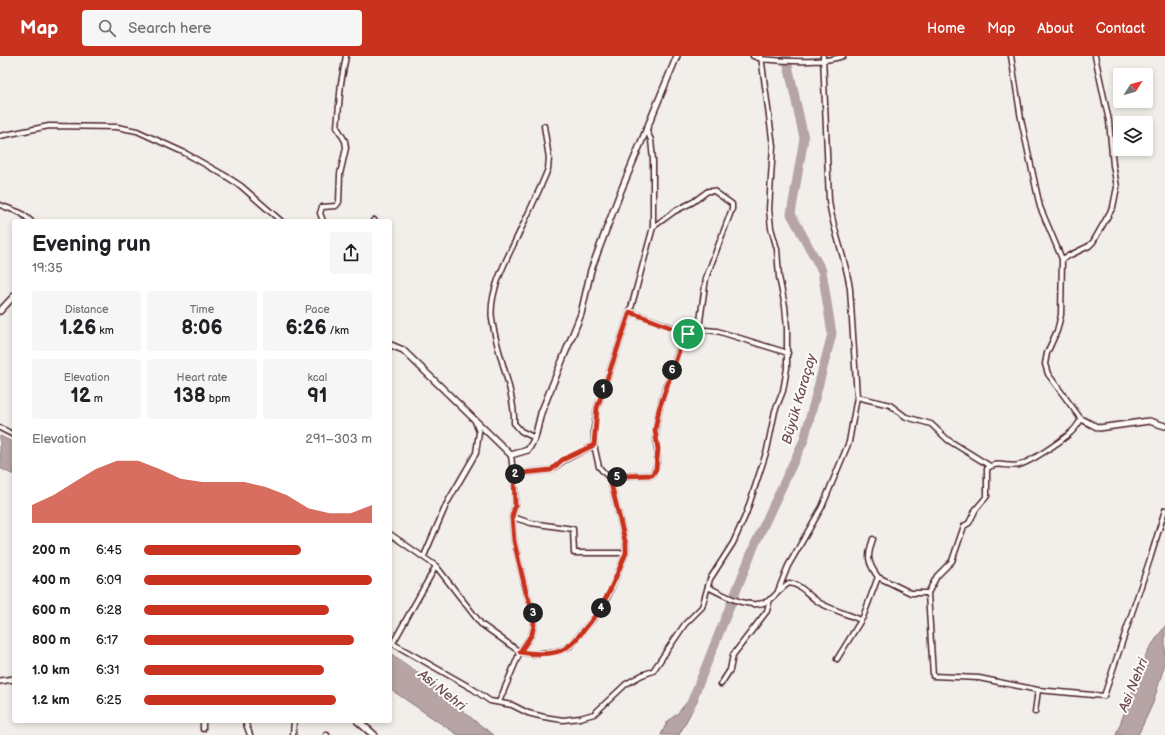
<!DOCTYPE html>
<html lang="en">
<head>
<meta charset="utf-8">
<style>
	:root { --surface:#fff; --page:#f6f6f6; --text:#202124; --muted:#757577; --accent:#c8321e }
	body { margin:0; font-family:"Balsamiq Sans",sans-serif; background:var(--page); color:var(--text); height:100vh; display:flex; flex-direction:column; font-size:15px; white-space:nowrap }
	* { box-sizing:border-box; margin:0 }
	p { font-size:13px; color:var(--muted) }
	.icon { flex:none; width:22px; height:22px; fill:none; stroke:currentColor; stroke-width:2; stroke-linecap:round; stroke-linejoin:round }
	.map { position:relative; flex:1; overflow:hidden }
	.panel { position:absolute; left:12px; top:163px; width:380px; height:504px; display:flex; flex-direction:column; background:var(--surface); border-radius:4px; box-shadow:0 2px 6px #0003 }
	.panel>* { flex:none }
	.needle { width:26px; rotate:53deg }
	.buttons { position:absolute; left:1113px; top:12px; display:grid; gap:8px }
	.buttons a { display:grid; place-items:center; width:40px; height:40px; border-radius:4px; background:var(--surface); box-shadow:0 2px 6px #0003; font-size:20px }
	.pin { position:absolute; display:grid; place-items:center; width:34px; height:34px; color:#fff; margin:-17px; border:2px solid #fff; border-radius:50%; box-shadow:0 1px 4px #0007 }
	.km { position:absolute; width:20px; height:20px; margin:-10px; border-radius:50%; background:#222; color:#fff; font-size:11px; line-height:20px; text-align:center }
	.round { display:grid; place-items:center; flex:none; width:42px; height:42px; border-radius:4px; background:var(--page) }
	.overview { display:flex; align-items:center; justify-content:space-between; height:68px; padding:0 20px }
	h1 { font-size:22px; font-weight:700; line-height:30px }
	.stats { display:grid; grid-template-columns:repeat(3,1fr); gap:6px; height:68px; padding:4px 20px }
	.stats div { display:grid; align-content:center; border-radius:4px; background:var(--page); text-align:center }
	.stats b { font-size:20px; font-weight:700 }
	.stats small { font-size:11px; font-weight:400 }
	.stats p { font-size:11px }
	.chart { height:112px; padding:8px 20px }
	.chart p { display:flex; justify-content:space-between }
	.chart svg { width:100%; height:72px; margin-top:4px; fill:var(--accent); opacity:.7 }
	ul { padding:0 20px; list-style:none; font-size:13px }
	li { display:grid; grid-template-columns:64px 48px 1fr; align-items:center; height:30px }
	li i { height:10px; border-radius:5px; background:var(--accent) }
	header { display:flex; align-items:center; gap:24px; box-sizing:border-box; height:56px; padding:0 20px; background:var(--accent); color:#fff }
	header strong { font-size:19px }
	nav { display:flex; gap:22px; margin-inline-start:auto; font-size:14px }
	.search { width:280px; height:36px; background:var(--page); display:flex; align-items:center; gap:10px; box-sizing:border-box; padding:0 14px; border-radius:4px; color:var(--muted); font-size:15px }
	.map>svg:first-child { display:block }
	.water { fill:#b7a5a6; stroke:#8b6f75 }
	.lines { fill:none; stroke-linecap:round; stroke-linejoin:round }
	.river { stroke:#b7a5a6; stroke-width:9 }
	.minor-casing { stroke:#4a1f2b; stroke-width:7 }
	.tertiary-casing { stroke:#4a1f2b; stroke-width:8 }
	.secondary-casing { stroke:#4a1f2b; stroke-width:9 }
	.minor { stroke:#fdfcf7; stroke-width:4 }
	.tertiary { stroke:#fdfcf7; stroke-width:5 }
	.secondary { stroke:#fdfcf7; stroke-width:6 }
	.route-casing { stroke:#fff; stroke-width:8 }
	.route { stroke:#c8321e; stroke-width:5 }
	.labels { text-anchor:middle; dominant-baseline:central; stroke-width:4; stroke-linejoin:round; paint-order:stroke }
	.water-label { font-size:14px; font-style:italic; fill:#704e56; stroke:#fdfcf7 }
</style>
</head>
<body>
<header>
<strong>Map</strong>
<div class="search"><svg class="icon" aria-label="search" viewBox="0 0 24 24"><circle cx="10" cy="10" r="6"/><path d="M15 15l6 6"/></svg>Search here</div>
<nav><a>Home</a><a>Map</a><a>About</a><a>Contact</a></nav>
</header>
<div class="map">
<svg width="1165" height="679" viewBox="0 0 1165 679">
	<rect width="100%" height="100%" fill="#f2efeb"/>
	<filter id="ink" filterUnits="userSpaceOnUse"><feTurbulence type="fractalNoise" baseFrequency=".025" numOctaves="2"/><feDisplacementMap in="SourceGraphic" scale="8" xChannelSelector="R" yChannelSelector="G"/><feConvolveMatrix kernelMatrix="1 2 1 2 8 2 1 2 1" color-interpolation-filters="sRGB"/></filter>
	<g filter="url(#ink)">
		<path class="water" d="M0,380L14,387V419L0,412Z
			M1165,570V607L1153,647L1138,679H1116L1147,596Z
			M390,597L424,621L476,666L494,679H458L390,633Z
			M691,641L698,643L679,679H661L667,666L678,657Z"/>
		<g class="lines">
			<path class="river" d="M689,652L755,488L804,384L832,278L822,215L791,158L804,82L786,0"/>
			<defs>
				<path id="minor" d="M753,0L761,3C783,5 823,8 843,0
					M0,80L49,70L117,71L137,75L185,97L224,119L241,130L281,165
					M0,149L21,157L31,165
					M323,165L320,157L322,151L336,150L339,146L340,118L346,92L345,85L337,71L341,27L346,0
					M373,165L374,164
					M1062,203L1089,190L1093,186L1113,151L1117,131L1113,109L1109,65L1095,0
					M630,256L688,277
					M694,273L717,275L788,297
					M857,341L890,349L906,361L931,368L948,384L990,410
					M0,372L14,379
					M535,382L521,375L514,367C515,335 496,296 492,263C488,234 510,197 522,171C531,152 540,133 548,113L549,102L544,70
					M514,418L551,414L563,405L594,389
					M610,423L622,420L652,419C663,403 654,388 656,371C658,352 665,334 672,315C675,307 677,297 681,289C686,280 695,274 700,265L706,222L732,153V148L714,135H708L693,146L675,155L653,171
					M512,461L531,467L573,473L574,497H626
					M390,478L436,510L481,568L520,596L533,598L559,595L570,590L594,562L606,545L626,497V489L610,423L599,411L594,389V372L597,352L630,256L653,171V104L651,84L646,73
					M873,483C867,500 867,506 878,521
					M424,500L447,447L476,397L479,376L475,365
					M708,531C724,539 751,556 770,544C776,539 781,532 789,527C803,529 808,540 820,547C833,554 847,558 861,564
					M778,535L788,510L822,451L849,386L857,341L850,233C846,203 833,175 829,145L823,0
					M928,537L933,620L979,622L1038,634L1104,640L1150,503L1165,454
					M390,586L473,633L490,645L512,649L528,657L544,661L563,664L580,662L594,658L626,628L642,619L653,615L685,568L702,551L710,523L733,487L746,458L767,394L775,355L783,335L787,312V272L785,250L779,221L777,193L771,172L769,153L773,90L761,0
					M393,587L436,510
					M837,603L863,561L878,521L911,537H928L937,520L952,505L964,470L969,467L976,453L987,440V413C995,404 1009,412 1019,409C1031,406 1058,387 1068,379C1073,375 1078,369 1081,363L1048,318L1045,308L1047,297L1057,275L1061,259L1062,203L1040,151L1021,63L1011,0
					M721,628L730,614L733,599L767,555L770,543
					M499,646L520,596L532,578L534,569L533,555L526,536L514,485L512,461L515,450V434L511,399
					M1035,656L1038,634
					M245,665L250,679
					M203,673V665
					M293,679L294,665
					M326,679H327"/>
				<path id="tertiary" d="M0,255L14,240
					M390,290L391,289L403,294L511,399L528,394L535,382L541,357L581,258L591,214L620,137L677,0
					M1081,363L1099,372L1149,365L1165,370
					M0,625L14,623"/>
				<path id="secondary" d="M358,665L374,679"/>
			</defs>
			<use href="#minor" class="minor-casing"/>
			<use href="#tertiary" class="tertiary-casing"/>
			<use href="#secondary" class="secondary-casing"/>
			<use href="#minor" class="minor"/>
			<use href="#tertiary" class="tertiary"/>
			<use href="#secondary" class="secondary"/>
		</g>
	</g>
	<g class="lines" filter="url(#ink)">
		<defs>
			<path id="route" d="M630,256L688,278L681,289L659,353L655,374L658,393L656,413L652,419L622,420L610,423L626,489V497C613,528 605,550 583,575C577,583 570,591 560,595C548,599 532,598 520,596L532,578L534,569L533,556L526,536L514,485L512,461L515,450L514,418L551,414L562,404L594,389L597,352Z"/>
		</defs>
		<use href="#route" class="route-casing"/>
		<use href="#route" class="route"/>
	</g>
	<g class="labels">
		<g class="water-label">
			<text transform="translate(799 343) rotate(-74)">Büyük Karaçay</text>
			<text transform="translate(1133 629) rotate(-68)">Asi Nehri</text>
			<text transform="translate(442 634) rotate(39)">Asi Nehri</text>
		</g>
	</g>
</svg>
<div class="buttons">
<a><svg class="needle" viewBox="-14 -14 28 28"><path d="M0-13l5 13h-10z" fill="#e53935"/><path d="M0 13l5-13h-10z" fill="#757577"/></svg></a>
<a><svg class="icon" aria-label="layers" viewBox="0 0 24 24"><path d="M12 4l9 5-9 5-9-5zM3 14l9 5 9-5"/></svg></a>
</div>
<div class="pin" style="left:688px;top:278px;background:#1e9e55"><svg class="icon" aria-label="arrive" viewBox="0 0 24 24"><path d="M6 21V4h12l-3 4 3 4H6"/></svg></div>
<b class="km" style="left:603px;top:333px">1</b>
<b class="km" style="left:515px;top:418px">2</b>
<b class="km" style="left:533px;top:557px">3</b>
<b class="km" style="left:601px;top:552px">4</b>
<b class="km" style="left:617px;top:421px">5</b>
<b class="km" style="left:672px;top:314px">6</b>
<section class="panel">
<div class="overview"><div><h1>Evening run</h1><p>19:35</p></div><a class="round"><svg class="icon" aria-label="share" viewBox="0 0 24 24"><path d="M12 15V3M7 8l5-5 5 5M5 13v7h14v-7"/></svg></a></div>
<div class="stats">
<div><p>Distance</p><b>1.26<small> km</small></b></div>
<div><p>Time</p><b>8:06</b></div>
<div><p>Pace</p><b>6:26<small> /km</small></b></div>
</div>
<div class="stats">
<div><p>Elevation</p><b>12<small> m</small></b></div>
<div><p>Heart rate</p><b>138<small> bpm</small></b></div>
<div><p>kcal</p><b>91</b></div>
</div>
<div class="chart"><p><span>Elevation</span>291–303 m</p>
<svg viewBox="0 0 160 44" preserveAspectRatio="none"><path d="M0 44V33L10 27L20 19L30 11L40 6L50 6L60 11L70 17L80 19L90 19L100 19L110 22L120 27L130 35L140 38L150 38L160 33V44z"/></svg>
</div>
<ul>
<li><b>200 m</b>6:45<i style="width:69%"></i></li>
<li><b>400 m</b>6:09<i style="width:100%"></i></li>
<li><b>600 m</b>6:28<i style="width:81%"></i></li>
<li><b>800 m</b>6:17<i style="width:92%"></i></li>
<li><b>1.0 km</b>6:31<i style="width:79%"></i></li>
<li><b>1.2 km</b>6:25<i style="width:84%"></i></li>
</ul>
</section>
</div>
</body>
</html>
